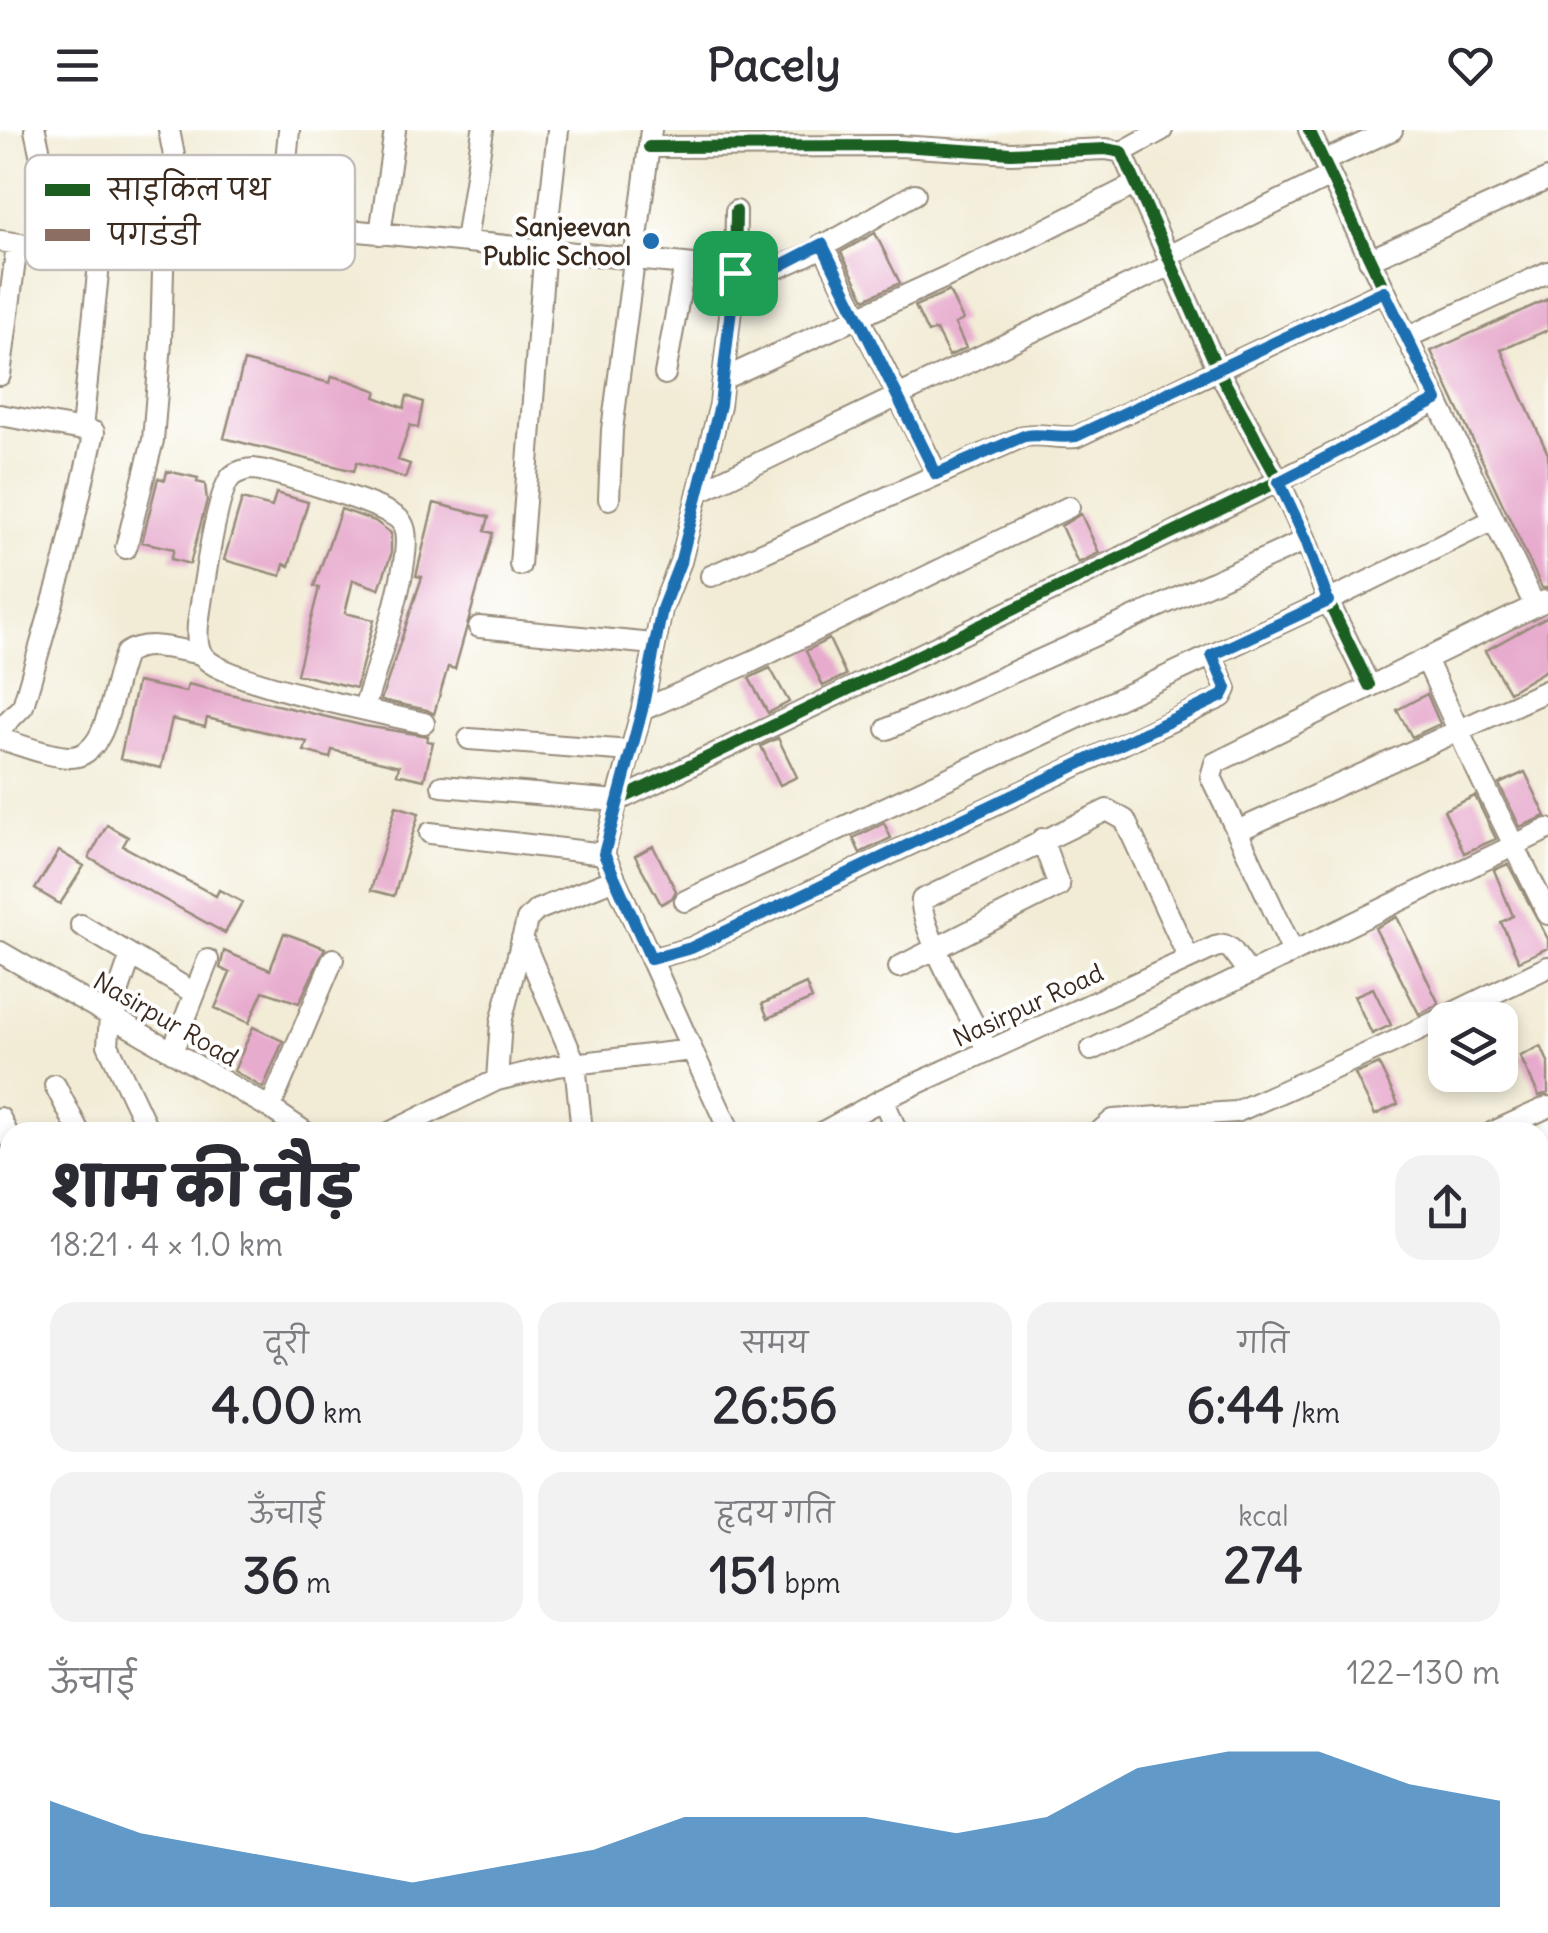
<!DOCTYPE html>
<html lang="hi">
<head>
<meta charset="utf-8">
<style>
	:root { --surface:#fff; --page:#f2f2f3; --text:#2b2b33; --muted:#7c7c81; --accent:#1f6fb2 }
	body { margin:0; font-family:Delius,"Playpen Sans Deva",sans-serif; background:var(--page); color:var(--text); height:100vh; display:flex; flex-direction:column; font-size:38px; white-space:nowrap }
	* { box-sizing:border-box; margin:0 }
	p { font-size:32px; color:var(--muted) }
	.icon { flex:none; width:55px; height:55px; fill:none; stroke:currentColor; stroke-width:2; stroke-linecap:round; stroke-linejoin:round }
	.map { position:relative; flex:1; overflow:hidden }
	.drawer { position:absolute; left:0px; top:992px; width:1550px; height:812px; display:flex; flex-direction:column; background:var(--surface); border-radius:30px 30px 0 0; box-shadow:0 5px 15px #0003 }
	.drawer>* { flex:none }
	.buttons { position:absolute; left:1428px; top:872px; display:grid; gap:20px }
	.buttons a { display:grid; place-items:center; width:90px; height:90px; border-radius:20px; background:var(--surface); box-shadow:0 5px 15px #0003; font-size:50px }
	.pin { position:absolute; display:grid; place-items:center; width:85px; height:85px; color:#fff; margin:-42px; border-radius:20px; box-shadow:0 5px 15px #0006 }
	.round { display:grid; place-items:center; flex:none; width:105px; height:105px; border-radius:30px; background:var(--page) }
	.overview { display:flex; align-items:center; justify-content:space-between; height:170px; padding:0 50px }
	h1 { font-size:55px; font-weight:800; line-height:75px }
	.metrics { display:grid; grid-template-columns:repeat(3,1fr); gap:15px; height:170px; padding:10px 50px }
	.metrics div { display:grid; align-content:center; border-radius:25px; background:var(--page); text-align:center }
	.metrics b { font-size:50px; font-weight:800 }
	.metrics small { font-size:28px; font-weight:400 }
	.metrics p { font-size:28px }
	.chart { height:280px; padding:20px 50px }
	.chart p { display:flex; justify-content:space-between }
	.chart svg { width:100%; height:180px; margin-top:10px; fill:var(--accent); opacity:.7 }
	header { display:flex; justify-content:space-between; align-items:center; height:130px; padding:0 50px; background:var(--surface); font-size:45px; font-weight:800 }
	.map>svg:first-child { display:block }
	.building { fill:#e7abcd }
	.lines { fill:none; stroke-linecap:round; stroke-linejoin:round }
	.minor-casing { stroke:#968b7a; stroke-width:24 }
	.minor { stroke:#fff; stroke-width:20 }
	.quiet { stroke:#8d6e63; stroke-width:10; stroke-dasharray:20 10; stroke-linecap:butt }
	.cycleway-casing { stroke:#fff; stroke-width:19 }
	.cycleway { stroke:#1b5e20; stroke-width:12 }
	.route-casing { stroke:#fff; stroke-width:20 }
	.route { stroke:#1f6fb2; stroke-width:12 }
	.poi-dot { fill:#1f6fb2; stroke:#fff; stroke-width:4 }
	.labels { text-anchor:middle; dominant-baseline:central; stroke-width:8; stroke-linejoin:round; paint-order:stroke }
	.poi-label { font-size:25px; font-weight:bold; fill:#3b2a1e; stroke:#fff; text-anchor:end }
	.street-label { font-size:25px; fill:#3b2a1e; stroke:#fff }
	.key { fill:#fff; stroke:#c4bfbc; stroke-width:2.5 }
	.key-label { font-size:28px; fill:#3b2a1e }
</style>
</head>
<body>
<header><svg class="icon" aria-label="menu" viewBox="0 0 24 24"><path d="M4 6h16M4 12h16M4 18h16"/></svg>Pacely<svg class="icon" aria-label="heart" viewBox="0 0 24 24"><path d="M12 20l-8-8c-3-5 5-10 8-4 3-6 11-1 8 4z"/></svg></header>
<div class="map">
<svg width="1548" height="1803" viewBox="0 0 1548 1803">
	<rect width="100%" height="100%" fill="#fff"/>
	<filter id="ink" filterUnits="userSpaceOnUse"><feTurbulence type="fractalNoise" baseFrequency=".01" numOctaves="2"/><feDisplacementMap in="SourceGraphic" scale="20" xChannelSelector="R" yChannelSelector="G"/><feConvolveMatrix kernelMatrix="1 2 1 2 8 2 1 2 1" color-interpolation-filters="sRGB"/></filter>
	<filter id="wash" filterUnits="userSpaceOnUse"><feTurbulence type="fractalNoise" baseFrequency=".0048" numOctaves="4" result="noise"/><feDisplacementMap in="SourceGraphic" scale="40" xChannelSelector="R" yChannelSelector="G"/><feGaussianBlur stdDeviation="2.25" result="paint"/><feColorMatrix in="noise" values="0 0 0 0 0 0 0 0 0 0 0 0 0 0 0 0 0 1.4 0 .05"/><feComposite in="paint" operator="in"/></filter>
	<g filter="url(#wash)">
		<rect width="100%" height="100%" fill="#f2ecd6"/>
		<g id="blocks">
			<path class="building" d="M875,103L900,153L865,169L841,122Z
				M949,161L963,190L955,194L966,218L949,226L936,200L928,203L915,176Z
				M1548,169V200L1501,220L1548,324V458H1542L1431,221Z
				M244,231L330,253L332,246L350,251L377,261L375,267L404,278L407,266L423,272L418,298L410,295L398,330L410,334L405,348L357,332L354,341L224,308Z
				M167,341L198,348L197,352L205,354L207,370L190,434L171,429L174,419L142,412L158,348L165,350Z
				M276,363L308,372L289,436L284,434L281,446L224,430L242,369L272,377Z
				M434,373L489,387L485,401L493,403L455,539L448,537L434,584L427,580L381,570L422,447L416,446Z
				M341,379L375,391L391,403V425L379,459L353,450L345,483L374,490L356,558L297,544L319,458L314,456Z
				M1081,384L1099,423L1078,433L1061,396Z
				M1548,486V539L1509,562L1485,521Z
				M829,509L846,545L823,556L806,521Z
				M770,538L789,572L768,583L749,548Z
				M137,552L186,562L188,554L365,596L428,606L427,611L433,612L424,650L397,644L399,636L332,620L330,628L304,621L307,612L207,588L205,597L172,589L161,638L120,629Z
				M1427,564L1440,594L1412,607L1397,580Z
				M778,608L797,647L780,655L761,616Z
				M1525,642L1546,686L1520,697L1499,654Z
				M1475,666L1496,709L1464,723L1444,680Z
				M396,676L419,683L394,766L371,760Z
				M884,693L891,708L860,723L853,708Z
				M107,695L128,707L123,716L216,766L219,760L242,772L225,803L89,728Z
				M653,716L676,761L672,768L661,774L635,726Z
				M59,721L84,736L60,774L35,759Z
				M1508,734L1548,809V818L1519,831L1501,792L1513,786L1494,740Z
				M1397,787L1439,874L1419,884L1375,798Z
				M284,803L325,818L299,873L263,861L249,893L215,878L230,843L220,838L224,821L270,840Z
				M806,854L812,869L768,888L762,874Z
				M1373,858L1391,895L1372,904L1354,866Z
				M253,897L283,911L263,958L234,941Z
				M1541,916L1548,932V963L1539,966L1520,926Z
				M1379,934L1398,974L1375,985L1355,944Z"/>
		</g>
	</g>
	<g filter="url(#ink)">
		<use href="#blocks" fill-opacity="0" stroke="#968b7a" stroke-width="2.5"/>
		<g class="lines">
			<defs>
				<path id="minor" d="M35,0L61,120L280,93L714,137C731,142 750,146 768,141C811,128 874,86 915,64
					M169,0L189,102
					M649,17L899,16L1011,23L1106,19L1122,22L1218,240L1279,351L1437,271L1309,0
					M1122,22L1162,0
					M1324,31L1392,0
					M736,81L735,143L720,275L681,431L662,479L642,580L617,671L1279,351L1306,410L1328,471L1369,555
					M280,93L289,0
					M380,104L395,0
					M0,111L61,120
					M466,111L483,0
					M822,114L937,344
					M1168,126L1330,46
					M1369,130L1548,49
					M1408,207L1548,142
					M665,244L685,134
					M0,245L17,115
					M723,249L1007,119L1136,54
					M1437,271L1535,476
					M0,285L94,302L65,430L23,576L0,599
					M82,299L101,114
					M698,362L1171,135
					M609,369L612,300L651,0
					M126,418L153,310L161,213L164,105
					M520,435L545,118L558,0
					M711,446L1024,306C1043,303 1058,309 1076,307L1384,161
					M479,497L653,514
					M1426,529L1545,471
					M1548,560L1237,701L1211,647L1215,633L1426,529L1470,626L1548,784
					M364,579C375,541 412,435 405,401C403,392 399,388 391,384C372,372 275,341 253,339C246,339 237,342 232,346C216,360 202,468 198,494C197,508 196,520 207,530C232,553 384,584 424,593
					M642,580L751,532L1069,377
					M887,599L1306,410
					M0,609C22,615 47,626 69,627C111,628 111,552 126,523C147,509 177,520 201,524
					M469,609L631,621
					M1237,701L1293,822
					M430,703L604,724L617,671L442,656
					M685,771L1328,471L1493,390
					M81,795L194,863
					M522,808L575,933L582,1002
					M0,822L270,978L305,1002
					M131,825L110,886L108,915L149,1002
					M651,829L691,818L1222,567L1226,559L1212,525
					M899,837L1059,756L1042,709
					M692,920L730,1002
					M1091,920L1548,699
					M988,921C974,893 918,796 922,770L1107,680L1125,690L1189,829
					M172,922L208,830
					M497,950L501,892L527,790L537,780L615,749
					M55,955L79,1002
					M883,969L897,1002
					M270,978L333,829
					M0,988L10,1009
					M391,1002L497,950L556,936L692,920L604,724
					M823,1002L883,969L1215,817L1224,815L1231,819L1248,842
					M1099,1002L1113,990L1236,982L1391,913L1548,837
					M1493,1002L1548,977
					M1540,1099L1548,1095
					M1540,1173L1548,1170
					M0,1288L10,1309
					M1540,1323L1548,1319
					M0,1328L10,1324
					M1540,1396L1548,1392
					M1540,1450L1548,1447
					M1540,1555L1548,1553
					M0,1566L10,1587
					M1540,1750L1548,1748
					M108,1795L111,1803
					M178,1795L181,1803
					M246,1795L250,1803
					M386,1795L390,1803
					M514,1795L518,1803
					M656,1795L659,1803
					M759,1795L761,1803
					M869,1795L870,1803
					M974,1795V1803
					M1236,1795V1803
					M0,1801L1,1803
					M1310,1803L1311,1795"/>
			</defs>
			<use href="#minor" class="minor-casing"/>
			<use href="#minor" class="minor"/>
			<path class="quiet" d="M1540,1396L1548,1392"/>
			<defs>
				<path id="cycleway" d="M649,17L899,16L1011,23L1106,19L1122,22L1218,240L1279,351L1437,271L1309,0
					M736,81L735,143L720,275L681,431L662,479L642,580L617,671L1279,351L1306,410L1328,471L1369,555"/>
			</defs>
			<use href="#cycleway" class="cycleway-casing"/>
			<use href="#cycleway" class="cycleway"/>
		</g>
	</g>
	<g class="lines" filter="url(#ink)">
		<defs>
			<path id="route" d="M822,114L936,344L1024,306C1043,303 1058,309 1076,306L1384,161L1437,270L1279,352L1306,410L1328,471L1212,525L1226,558L1222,566L691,818L651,829L604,724L642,580L662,479L681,430L720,275L735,143L770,141Z"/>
		</defs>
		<use href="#route" class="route-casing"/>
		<use href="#route" class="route"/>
	</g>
	<circle class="poi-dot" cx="651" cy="111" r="10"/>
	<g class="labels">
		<g class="poi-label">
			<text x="631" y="97">Sanjeevan<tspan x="631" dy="29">Public School</tspan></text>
		</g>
		<g class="street-label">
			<text transform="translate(1028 875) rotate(-25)">Nasirpur Road</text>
			<text transform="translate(166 889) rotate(30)">Nasirpur Road</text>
		</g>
	</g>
	<rect x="25" y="25" width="330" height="115" rx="15" class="key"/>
	<rect x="45" y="54" width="45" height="12" fill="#1b5e20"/>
	<rect x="45" y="99" width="45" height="12" fill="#8d6e63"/>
	<g class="key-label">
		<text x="108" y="70">साइकिल पथ</text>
		<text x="108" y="115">पगडंडी</text>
	</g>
</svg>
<div class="buttons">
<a><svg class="icon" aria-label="layers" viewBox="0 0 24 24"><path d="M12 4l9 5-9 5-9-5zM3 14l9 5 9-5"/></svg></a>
</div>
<div class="pin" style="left:735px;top:143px;background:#1e9e55"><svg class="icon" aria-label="arrive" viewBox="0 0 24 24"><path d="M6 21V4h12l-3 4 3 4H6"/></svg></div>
<section class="drawer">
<div class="overview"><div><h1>शाम की दौड़</h1><p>18:21 · 4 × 1.0 km</p></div><a class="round"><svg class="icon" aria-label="share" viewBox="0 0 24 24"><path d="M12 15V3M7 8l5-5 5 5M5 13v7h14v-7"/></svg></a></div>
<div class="metrics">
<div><p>दूरी</p><b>4.00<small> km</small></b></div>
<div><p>समय</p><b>26:56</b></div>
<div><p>गति</p><b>6:44<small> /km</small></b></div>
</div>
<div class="metrics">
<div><p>ऊँचाई</p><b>36<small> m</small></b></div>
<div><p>हृदय गति</p><b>151<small> bpm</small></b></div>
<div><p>kcal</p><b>274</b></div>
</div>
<div class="chart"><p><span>ऊँचाई</span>122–130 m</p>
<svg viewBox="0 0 160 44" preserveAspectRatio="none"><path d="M0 44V18L10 26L20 30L30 34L40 38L50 34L60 30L70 22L80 22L90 22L100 26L110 22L120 10L130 6L140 6L150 14L160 18V44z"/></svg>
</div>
</section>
</div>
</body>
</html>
